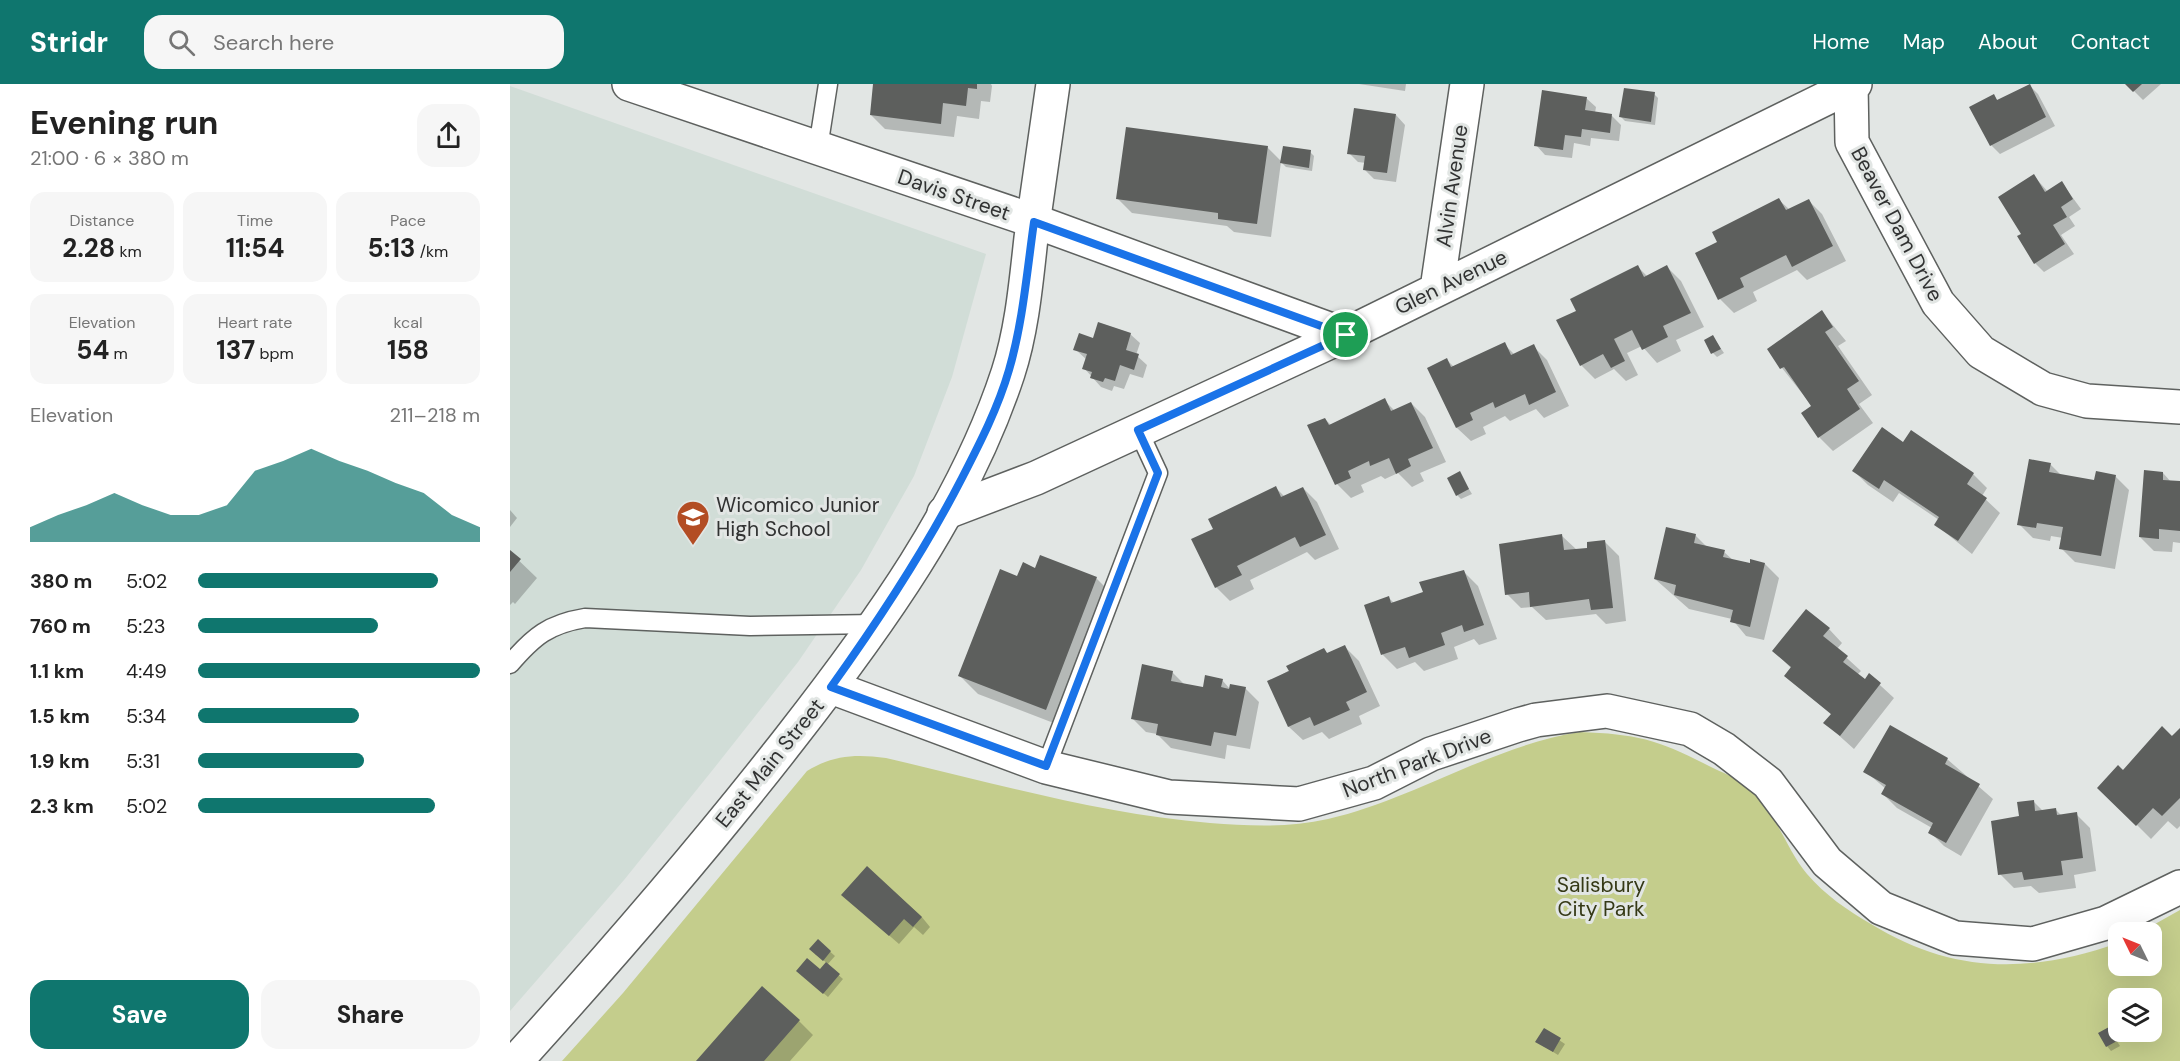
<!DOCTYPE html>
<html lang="en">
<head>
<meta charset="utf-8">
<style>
	:root { --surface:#fff; --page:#f6f6f6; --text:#222; --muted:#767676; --accent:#0f766e }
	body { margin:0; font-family:"DM Sans",sans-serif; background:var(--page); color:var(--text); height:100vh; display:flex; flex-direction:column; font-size:22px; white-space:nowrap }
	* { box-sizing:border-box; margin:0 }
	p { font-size:20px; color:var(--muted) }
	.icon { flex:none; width:33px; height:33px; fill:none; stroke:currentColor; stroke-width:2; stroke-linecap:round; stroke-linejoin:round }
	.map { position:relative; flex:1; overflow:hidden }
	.side { display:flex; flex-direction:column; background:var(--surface); width:510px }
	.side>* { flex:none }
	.needle { width:39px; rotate:313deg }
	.tools { position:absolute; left:1598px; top:838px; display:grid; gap:12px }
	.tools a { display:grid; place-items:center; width:54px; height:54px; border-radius:12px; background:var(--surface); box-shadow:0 6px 24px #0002; font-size:30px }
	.pin { position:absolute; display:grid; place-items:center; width:51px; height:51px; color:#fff; margin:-26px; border:3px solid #fff; border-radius:50%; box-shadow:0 2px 6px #0007 }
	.round { display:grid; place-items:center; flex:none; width:63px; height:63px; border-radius:18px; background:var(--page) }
	.head { display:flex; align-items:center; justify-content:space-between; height:102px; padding:0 30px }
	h1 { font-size:33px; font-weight:700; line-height:45px }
	.metrics { display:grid; grid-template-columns:repeat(3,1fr); gap:9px; height:102px; padding:6px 30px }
	.metrics div { display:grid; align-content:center; border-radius:15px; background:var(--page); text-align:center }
	.metrics b { font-size:26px; font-weight:700 }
	.metrics small { font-size:16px; font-weight:400 }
	.metrics p { font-size:16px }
	.chart { height:168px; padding:12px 30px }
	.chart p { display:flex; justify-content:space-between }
	.chart svg { width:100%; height:108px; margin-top:6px; fill:var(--accent); opacity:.7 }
	.cta { display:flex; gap:12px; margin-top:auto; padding:12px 30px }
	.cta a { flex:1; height:69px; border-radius:18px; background:var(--accent); color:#fff; font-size:24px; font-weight:700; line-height:69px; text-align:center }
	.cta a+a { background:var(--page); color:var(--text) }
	ul { padding:0 30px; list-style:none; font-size:20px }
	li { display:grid; grid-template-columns:96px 72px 1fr; align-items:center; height:45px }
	li i { height:15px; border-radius:8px; background:var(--accent) }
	header { display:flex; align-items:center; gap:36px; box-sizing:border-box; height:84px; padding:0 30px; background:var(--accent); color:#fff }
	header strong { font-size:28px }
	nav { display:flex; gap:33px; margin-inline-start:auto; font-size:21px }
	.search { width:420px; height:54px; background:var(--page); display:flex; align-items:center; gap:15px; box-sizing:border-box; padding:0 21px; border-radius:18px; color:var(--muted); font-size:22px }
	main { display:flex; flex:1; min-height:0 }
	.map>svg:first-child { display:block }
	.built { fill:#d1ddd7 }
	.green { fill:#c4cd8c; fill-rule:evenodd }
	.shadow { fill:#0003 }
	.building { fill:#5d5f5d }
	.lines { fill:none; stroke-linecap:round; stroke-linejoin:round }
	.lane-casing { stroke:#5e615f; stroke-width:21 }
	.street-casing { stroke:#5e615f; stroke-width:36 }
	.secondary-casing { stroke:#5e615f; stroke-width:36 }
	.lane { stroke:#fff; stroke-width:18 }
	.street { stroke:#fff; stroke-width:33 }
	.secondary { stroke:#fff; stroke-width:33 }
	.route-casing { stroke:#fff; stroke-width:12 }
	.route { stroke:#1a73e8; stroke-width:8 }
	.labels { text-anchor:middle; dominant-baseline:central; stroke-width:6; stroke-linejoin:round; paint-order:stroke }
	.street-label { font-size:21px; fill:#313232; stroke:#e2e6e4 }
	.poi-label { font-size:21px; fill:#313232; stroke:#e2e6e4; text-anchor:start }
	.park-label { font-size:21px; fill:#353916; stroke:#e2e6e4 }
</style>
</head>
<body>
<header>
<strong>Stridr</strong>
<div class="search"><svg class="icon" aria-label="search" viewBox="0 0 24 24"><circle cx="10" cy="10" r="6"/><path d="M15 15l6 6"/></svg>Search here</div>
<nav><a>Home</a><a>Map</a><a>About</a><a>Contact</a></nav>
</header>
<main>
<section class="side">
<div class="head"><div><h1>Evening run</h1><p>21:00 · 6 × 380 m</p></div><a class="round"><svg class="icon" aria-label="share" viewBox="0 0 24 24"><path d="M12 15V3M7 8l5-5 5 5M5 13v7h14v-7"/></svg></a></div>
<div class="metrics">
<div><p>Distance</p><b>2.28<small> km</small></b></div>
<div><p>Time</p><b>11:54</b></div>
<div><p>Pace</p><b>5:13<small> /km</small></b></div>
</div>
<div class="metrics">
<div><p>Elevation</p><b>54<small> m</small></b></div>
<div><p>Heart rate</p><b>137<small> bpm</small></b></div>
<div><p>kcal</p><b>158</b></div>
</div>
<div class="chart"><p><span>Elevation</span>211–218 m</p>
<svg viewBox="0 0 160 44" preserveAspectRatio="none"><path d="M0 44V38L10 33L20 29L30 24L40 29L50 33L60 33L70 29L80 15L90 11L100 6L110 11L120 15L130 20L140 24L150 33L160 38V44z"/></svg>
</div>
<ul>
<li><b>380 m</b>5:02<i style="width:85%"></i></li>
<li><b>760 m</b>5:23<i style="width:64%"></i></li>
<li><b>1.1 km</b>4:49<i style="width:100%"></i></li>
<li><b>1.5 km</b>5:34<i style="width:57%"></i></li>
<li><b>1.9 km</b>5:31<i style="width:59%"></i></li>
<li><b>2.3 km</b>5:02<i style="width:84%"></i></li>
</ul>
<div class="cta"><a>Save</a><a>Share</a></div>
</section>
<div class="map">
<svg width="1670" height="977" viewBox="0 0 1670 977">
	<rect width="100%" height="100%" fill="#e2e6e4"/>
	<path class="built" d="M0,2L476,170L442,293L404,392L351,486L288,578L205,683L114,796L0,927Z"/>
	<path class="green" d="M1070,648C1127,650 1149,656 1199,682C1211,688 1225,693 1235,701C1265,723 1274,762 1297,790C1315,811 1337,826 1361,840C1442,890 1520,890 1608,859V882H1641V849H1629L1670,826V977H52L113,909L297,687C323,671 346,670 376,674C484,699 590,730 700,739C739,742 779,744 818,735C905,715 981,662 1070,648ZM1608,915H1641V948H1608Z"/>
	<path class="shadow" d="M365,0H481L482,2L480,18L471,17L469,35L447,32L444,53L375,45L361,31Z
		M849,0H896L895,7Z
		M1617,0H1651L1633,16Z
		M1519,1L1528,10L1545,42L1490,70L1481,61L1484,12L1488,17Z
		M1144,10L1148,14L1145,41L1115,37L1111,33Z
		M1076,14L1086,23L1085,29L1102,32L1111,41L1109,57L1081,54L1080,62L1064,59L1062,74L1035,71L1026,61Z
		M886,31L895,41L886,98L864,95L855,86L856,79L848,78L839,69Z
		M757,63L772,78L800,68L804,72L802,87L776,83L771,78L761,153L724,148L717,142L622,129L608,115Z
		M1524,92L1538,108L1552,99L1571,125L1559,133L1565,142L1551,151L1564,170L1534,188L1525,179L1513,151Z
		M1269,116L1280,126L1298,116L1312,130L1336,177L1297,196L1287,186L1243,208L1247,217L1224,229L1210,215Z
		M1128,183L1138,193L1157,183L1171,197L1194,243L1166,256L1171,267L1147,279L1132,262L1117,269L1128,291L1116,297L1104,285L1085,295L1071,281L1068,227Z
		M1312,228L1336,257L1328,262L1362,311L1349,320L1363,339L1323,367L1309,353L1303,323L1272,284Z
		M620,250L630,259L626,271L637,281L633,294L620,290L614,305L604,302L602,307L591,303L574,284L577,276L565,265L584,256Z
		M1203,253L1214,269L1207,273L1203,269Z
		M994,260L1005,271L1023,262L1037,276L1059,322L1034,334L1026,325L1000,337L995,332L973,343L976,350L961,357L947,344L937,276L944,283Z
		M874,316L885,327L901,319L915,333L936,378L910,389L914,397L902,403L888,389L875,395L871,392L851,401L854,408L841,414L827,400L799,342L815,335L821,341Z
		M1394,360L1463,390L1477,404L1472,412L1490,429L1462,470L1426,441L1429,436L1389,409L1383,418L1358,401L1344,387Z
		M1540,380L1551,391L1585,397L1605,392L1619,406L1605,485L1565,478L1551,464L1553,454L1541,452L1540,457L1523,454L1509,440Z
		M949,389L962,410L951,415L947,411Z
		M1653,389L1661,398H1670V459L1663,458L1662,468L1644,467L1630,453Z
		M766,404L775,413L793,404L807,418L829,465L805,476L797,468L740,496L744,505L720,517L706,503Z
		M0,426L7,434L0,443Z
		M1185,451L1198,464L1214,468L1224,477L1241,481L1255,480L1269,494L1254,556L1236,552L1222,535L1179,525L1145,495Z
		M1052,452L1067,466L1079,465L1095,458L1109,472L1116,537L1096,540L1086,530L1036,536L1022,523L1011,524L997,510Z
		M0,468L27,494L5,520L3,518L0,521Z
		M526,486L586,494L604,512L554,643L468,610L450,592L508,494Z
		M954,488L968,502L987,555L969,561L964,555L944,563L948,575L914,587L905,578L887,585L873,571L856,522L879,514L884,519L915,509Z
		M1319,545L1332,559L1327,565L1351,587L1347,591L1355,597L1359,591L1384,614L1344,665L1315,639L1322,631L1276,592L1282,585L1264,567Z
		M835,563L849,577L870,622L849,632L852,640L819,655L812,648L793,656L779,643L759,598L814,566L818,570Z
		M662,588L675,601L694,604L712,596L720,605L735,604L749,618L740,665L717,661L715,675L661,664L647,650L636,648L622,634Z
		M1670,646V742L1667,745L1658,737L1641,755L1589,703Z
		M1437,675L1483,715L1451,772L1434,762L1420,748L1422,744L1387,724L1373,710L1376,705L1355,687Z
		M1523,717L1533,727L1545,725L1552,732L1566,730L1580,744L1586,787L1564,791L1566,804L1529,809L1521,802L1504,804L1490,790Z
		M357,784L411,832L420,843L413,851L404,843L389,860L343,820Z
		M308,857L325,872L317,881L333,895L318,913L292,891L310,887L317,879L305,870Z
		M289,937L303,951L280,977H188Z
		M1599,945L1610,962L1601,967L1597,962Z
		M1034,946L1055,960L1048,971L1027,958Z"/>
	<path class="building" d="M363,0H467V5L458,4L456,22L433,19L431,40L360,31Z
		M1520,0L1536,33L1480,62L1459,23L1484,10L1487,16Z
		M1615,0H1632L1623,8Z
		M1114,4L1145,8L1141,38L1109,33Z
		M1032,6L1077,13L1075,26L1102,30L1100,49L1072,45L1071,53L1055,51L1053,66L1024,62Z
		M844,24L886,30L877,89L853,86L855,72L837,70Z
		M616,43L758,62L747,140L708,135V129L606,115Z
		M773,62L801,66L799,84L770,79Z
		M1524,90L1535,108L1552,97L1563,115L1551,123L1557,133L1543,141L1555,160L1524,180L1507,152L1511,150L1488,113Z
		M1269,114L1276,126L1299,115L1323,162L1282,183L1276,171L1230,194L1234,203L1208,216L1185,169L1207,158L1202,148Z
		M1128,181L1134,193L1157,181L1181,229L1153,242L1158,253L1132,266L1122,246L1104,255L1115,277L1101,284L1093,270L1070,282L1046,236L1066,227L1060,215Z
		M1312,226L1323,243L1315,248L1349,297L1337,305L1350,325L1308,354L1291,329L1301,322L1274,283L1270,285L1257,265Z
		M588,238L621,249L616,266L629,270L624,286L610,281L605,297L595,294L593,298L580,294L582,288L572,285L577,270L563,266L569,249L583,254Z
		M1203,251L1211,265L1201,270L1194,256Z
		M995,258L1001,271L1024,260L1046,308L1019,321L1015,310L985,324L983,318L960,329L963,336L946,344L917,284L937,274L941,283Z
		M875,314L881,327L901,318L923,364L898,375L901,382L886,390L879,374L860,382L859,377L838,387L841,394L825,401L797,341L815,334L819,341Z
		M1372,343L1393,358L1401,346L1464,389L1457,400L1477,414L1448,457L1424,441L1429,433L1374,396L1369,405L1342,387Z
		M1519,375L1541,379L1539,388L1584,396L1586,387L1606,391L1591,472L1549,465L1553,443L1527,439L1526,444L1507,441Z
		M1634,386L1653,388V396L1670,397V447L1649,445V455L1629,453Z
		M950,387L959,405L946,412L937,394Z
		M766,402L771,413L793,403L816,451L790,463L785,453L727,482L732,491L705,504L681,455L703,445L698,435Z
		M1156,443L1186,450L1184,459L1215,466L1213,473L1240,479V475L1255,479L1240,543L1220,538L1223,526L1164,511L1166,501L1144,495Z
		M1052,450L1054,466L1077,464V458L1095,456L1103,524L1081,526L1079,515L1020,523L1019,508L995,511L989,460Z
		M0,466L11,475L0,488Z
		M530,471L587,493L536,626L448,592L490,485L507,492L513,478L525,484Z
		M954,486L974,541L954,548L952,541L931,549L935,561L899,574L895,563L871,571L854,521L879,512L881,519L913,508L909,498Z
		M1296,525L1320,544L1313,552L1338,572L1333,578L1355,595L1359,589L1371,599L1330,652L1313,639L1321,630L1274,592L1281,583L1262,567Z
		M835,561L857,608L836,618L840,626L804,642L800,633L778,643L757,597L779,587L776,582L814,564L817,569Z
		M632,580L663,587L661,597L693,603L695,591L713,595L711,603L719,605L720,600L736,603L726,652L704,648L701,662L646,651L648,640L621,635Z
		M1380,641L1438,674L1435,680L1470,700L1436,759L1418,749L1423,739L1371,710L1376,701L1353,688Z
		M1652,642L1662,652L1670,644V714L1652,732L1643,724L1626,742L1587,704L1608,681L1613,686Z
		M1524,716L1525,727L1546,724L1547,731L1567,728L1573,774L1551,777L1553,791L1514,796L1512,788L1488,791L1481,737L1509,732L1507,718Z
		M357,782L412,833L403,843L394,835L379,852L331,811Z
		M308,855L321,867L313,877L299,865Z
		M297,874L310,885L316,878L330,890L313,910L286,887Z
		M252,902L290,936L254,977H186Z
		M1599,943L1607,957L1596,963L1588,949Z
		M1034,944L1051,954L1043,968L1025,958Z"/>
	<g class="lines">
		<defs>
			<path id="lane" d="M308,64L318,0
				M0,580C24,552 39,540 75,534L240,542L366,540
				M536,683L648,389L628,346"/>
			<path id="street" d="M119,0L524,137L835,251
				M1341,0L1342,58L1428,219L1471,268L1533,305L1577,317L1670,323
				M927,205L957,0
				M434,429L526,394L835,251L1345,0
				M321,603L536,683L659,713L789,720L864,699L921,670L1008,641L1026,636L1097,627L1180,645L1214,665L1258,699L1317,778L1371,824L1445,854L1523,860L1596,839L1670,803"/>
			<path id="secondary" d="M6,977C101,872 194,765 281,653C367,543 454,423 498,289C512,246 516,199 521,154C528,102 536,51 543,0"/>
		</defs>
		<use href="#lane" class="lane-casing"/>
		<use href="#street" class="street-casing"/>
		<use href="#secondary" class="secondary-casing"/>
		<use href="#lane" class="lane"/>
		<use href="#street" class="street"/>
		<use href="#secondary" class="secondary"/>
	</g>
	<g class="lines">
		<defs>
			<path id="route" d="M524,138L836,251L628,346L648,389L536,682L321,603C369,536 414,468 452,394C470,359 488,324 499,286C513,238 517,187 524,138Z"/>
		</defs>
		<use href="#route" class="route-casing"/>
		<use href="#route" class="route"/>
	</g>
	<defs>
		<symbol id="school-pin" viewBox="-11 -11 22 30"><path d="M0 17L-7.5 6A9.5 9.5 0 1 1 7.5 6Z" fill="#b34d24" stroke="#e2e6e4"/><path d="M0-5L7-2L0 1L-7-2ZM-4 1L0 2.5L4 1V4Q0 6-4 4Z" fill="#fff"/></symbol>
	</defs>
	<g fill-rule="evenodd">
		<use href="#school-pin" x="164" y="414" width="38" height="52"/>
	</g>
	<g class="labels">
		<g class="street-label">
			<text transform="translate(942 102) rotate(-82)">Alvin Avenue</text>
			<text transform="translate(444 111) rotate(19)">Davis Street</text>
			<text transform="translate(1387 140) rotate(62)">Beaver Dam Drive</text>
			<text transform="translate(941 198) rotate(-26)">Glen Avenue</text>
			<text transform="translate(260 679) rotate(-51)">East Main Street</text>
			<text transform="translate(907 679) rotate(-21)">North Park Drive</text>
		</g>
		<g class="poi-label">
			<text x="206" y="421">Wicomico Junior<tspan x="206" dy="24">High School</tspan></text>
		</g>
		<g class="park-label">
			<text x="1091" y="801">Salisbury<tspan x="1091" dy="24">City Park</tspan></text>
		</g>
	</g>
</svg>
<div class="tools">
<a><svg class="needle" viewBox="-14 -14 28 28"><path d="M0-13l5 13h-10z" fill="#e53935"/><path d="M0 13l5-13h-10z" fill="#767676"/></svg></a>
<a><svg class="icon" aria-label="layers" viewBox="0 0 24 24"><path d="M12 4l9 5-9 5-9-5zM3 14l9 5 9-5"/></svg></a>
</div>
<div class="pin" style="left:836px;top:251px;background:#1e9e55"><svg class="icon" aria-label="arrive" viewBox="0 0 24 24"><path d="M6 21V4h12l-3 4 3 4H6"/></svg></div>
</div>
</main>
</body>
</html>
